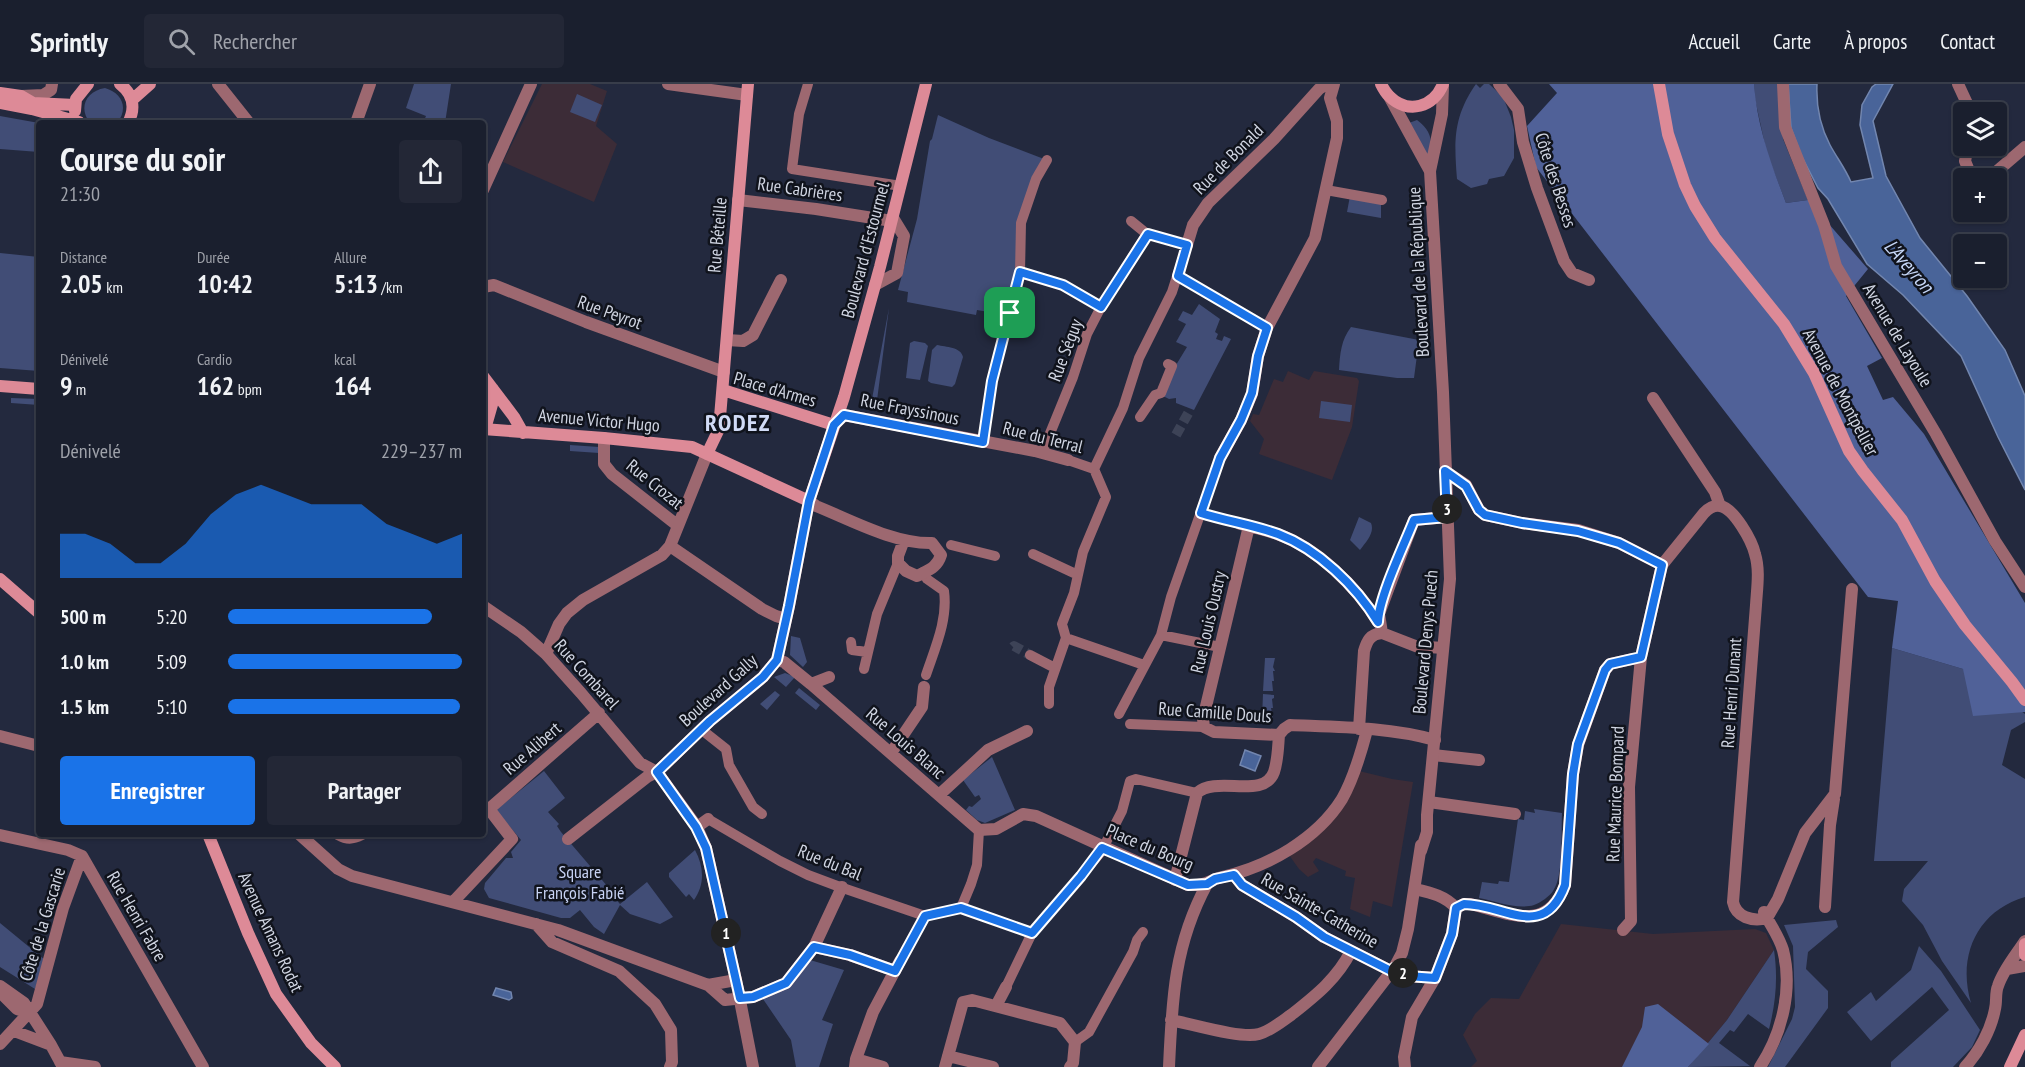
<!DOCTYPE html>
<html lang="fr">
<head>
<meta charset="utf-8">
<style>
	:root { --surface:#1a1f2e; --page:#232736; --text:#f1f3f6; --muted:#9fa2aa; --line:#383d4a; --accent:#1a73e8 }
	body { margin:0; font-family:"PT Sans Narrow",sans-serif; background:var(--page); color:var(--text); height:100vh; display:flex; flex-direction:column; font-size:22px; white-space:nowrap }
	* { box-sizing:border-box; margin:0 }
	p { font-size:20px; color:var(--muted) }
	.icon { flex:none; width:33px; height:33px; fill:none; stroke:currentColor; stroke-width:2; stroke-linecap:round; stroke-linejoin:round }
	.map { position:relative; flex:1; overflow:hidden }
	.drawer { position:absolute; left:36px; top:36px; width:450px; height:717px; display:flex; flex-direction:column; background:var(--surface); border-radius:6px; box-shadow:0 2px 4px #0004,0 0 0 2px var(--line) }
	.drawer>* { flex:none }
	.controls { position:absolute; left:1953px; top:18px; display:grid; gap:12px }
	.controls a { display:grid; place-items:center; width:54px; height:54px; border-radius:6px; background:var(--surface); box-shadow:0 2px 4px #0004,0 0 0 2px var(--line); font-size:30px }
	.pin { position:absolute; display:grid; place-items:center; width:51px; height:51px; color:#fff; margin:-26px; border-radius:12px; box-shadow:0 3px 9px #0006 }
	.km { position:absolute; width:30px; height:30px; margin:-15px; border-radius:50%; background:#222; color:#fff; font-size:16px; line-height:30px; text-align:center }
	.round { display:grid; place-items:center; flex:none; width:63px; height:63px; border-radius:6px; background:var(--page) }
	.head { display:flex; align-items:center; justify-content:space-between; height:102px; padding:0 24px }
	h1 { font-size:33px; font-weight:700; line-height:45px }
	.figures { display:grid; grid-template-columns:repeat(3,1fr); gap:9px; height:102px; padding:6px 24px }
	.figures div { display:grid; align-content:center }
	.figures b { font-size:26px; font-weight:700 }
	.figures small { font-size:16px; font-weight:400 }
	.figures p { font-size:16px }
	.chart { height:168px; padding:12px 24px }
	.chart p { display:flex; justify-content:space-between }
	.chart svg { width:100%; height:108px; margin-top:6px; fill:var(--accent); opacity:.7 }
	.button { display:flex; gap:12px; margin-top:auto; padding:12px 24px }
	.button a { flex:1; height:69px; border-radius:6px; background:var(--accent); color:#fff; font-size:24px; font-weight:700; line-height:69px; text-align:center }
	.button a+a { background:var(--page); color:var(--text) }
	ul { padding:0 24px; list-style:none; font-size:20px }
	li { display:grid; grid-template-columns:96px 72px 1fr; align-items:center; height:45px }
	li i { height:15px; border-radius:8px; background:var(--accent) }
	header { display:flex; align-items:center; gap:36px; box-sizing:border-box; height:84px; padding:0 30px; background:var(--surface); border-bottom:2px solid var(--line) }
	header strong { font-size:28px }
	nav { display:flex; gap:33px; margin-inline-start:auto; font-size:21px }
	.search { width:420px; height:54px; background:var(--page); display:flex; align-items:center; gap:15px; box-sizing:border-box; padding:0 21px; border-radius:6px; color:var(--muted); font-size:22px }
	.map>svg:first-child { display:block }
	.education { fill:#3c2c37 }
	.green { fill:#414d76 }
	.forest { fill:#506198 }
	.water { fill:#496499; stroke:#7286af; stroke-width:1.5 }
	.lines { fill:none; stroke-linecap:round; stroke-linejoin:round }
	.pedestrian-tunnel { stroke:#3d4357; stroke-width:10; stroke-dasharray:10 5; stroke-linecap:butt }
	.pedestrian { stroke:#9d6870; stroke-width:10 }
	.minor { stroke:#9d6870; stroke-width:12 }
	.tertiary { stroke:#9d6870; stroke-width:12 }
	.secondary { stroke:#dd8a97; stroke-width:12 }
	.route-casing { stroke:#fff; stroke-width:12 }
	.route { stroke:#1a73e8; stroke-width:8 }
	.labels { text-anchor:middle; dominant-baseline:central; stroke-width:5; stroke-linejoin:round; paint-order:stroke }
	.street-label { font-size:18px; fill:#d0d5e2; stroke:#10131c }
	.park-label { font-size:18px; fill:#c7d2f4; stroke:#10131c }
	.water-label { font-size:20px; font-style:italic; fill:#c5d6f7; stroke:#10131c }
	.district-label { font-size:24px; font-weight:bold; letter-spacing:1.5px; fill:#d1dbf6; stroke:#10131c }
</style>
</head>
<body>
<header>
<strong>Sprintly</strong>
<div class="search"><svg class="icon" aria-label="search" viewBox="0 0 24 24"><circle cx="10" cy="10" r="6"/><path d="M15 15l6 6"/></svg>Rechercher</div>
<nav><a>Accueil</a><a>Carte</a><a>À propos</a><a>Contact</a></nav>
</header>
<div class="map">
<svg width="2025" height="983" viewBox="0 0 2025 983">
	<rect width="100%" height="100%" fill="#23293e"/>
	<path class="education" d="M542,0H590L607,7L596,42L617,60L594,118L503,78Z
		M1288,287L1309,296L1314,287L1357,294L1359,297L1352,343L1332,396L1259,370L1264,355L1250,337L1253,330L1259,331L1274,295L1283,298Z
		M1359,687L1392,695L1413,698L1392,823L1373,817L1370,833L1350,825L1355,794L1345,792L1346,787L1316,774L1313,778L1319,787L1308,793L1299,785L1289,771L1300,764L1302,765L1321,743Z
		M1561,840L1653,850L1755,845L1766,849L1774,866L1727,936L1688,983H1471L1477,977L1463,951L1475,930L1491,914L1519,915Z"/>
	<path class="green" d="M414,0H451L445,39H423L426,32L406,24Z
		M1476,0L1480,4L1484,0H1489L1503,13L1511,33L1514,46V74L1504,92L1489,95L1487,100L1471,104L1457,95C1454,57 1453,33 1476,0Z
		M1754,0H1779L1783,55L1808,116L1786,119L1767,70L1755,15Z
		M105,4C122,9 129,24 117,39H90C78,24 86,7 105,4Z
		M577,10L602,21L595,38L570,28Z
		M938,31L989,54L1044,75L1031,103L1015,196L1006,231L977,226L976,231L907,218L908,208L898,206L917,135L930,57L932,55Z
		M0,32L39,39V68L0,65Z
		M1417,36C1434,49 1432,59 1429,78L1409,39Z
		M1350,112L1381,118V134L1347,128Z
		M0,169L39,173V287L0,284Z
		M1199,220L1220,235L1215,248L1218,250L1216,255L1222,257L1224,252L1231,255L1194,326L1176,319V314L1169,315L1161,311L1176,281L1187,263L1176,258L1186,240L1178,236L1183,227L1192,231Z
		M889,224L876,324L872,315Z
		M1351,243L1419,256L1414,294H1397L1339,286C1340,270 1341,256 1351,243Z
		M914,257L925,259L928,262L920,296L906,294L910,259Z
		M937,261C946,263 961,263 963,273L955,300L952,303L931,299L928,297L932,266Z
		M11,314L39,315V321L11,319Z
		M1321,317L1352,321L1350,338L1319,334Z
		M570,361L599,363V369L570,367Z
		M1359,433L1371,439C1375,449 1366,458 1360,466L1350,456Z
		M791,552L800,554L807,578L803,583L790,571Z
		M1892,564L1963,585L2025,630V638L2011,646L2002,681L2025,695V813C1977,827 1957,872 1971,919L1942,877L1923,841L1902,817L1904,805L1928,777H1874Z
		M1265,574H1275L1273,583L1275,587H1273L1274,597H1272L1273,607H1263Z
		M785,589L795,593L786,603L774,593Z
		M799,604L820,621L816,626L795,609Z
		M775,607L780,611L767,626L760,620Z
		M1263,610L1274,611V614L1272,615L1273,624H1271L1273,634H1262Z
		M992,673L1015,726L985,739L977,736L966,726L969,722L972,723L981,715L979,711L975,713L963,696Z
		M544,687L565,714L548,728L559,740L557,742L561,748L608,803L606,804L620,820L647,798L673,833L660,840L630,830L620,821L604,850L594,843L580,826L570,834H561L489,814L484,805L485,799L506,774H513L511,768L521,756L496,726Z
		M1534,725L1562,729C1561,749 1564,792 1553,807C1550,812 1540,819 1534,821C1518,826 1495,817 1479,814L1482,798L1498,800L1499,797L1509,798L1518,735L1524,736L1525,727L1535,729Z
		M695,766C704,783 705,800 694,816L689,810L686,813L669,793V789Z
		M1836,836L1838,843L1808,868L1806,885L1828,907V924L1785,983H1768L1792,935L1795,923L1793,862L1784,841Z
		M0,839L45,876L35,905L0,883Z
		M1919,862L1941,887L1980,946L1972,963L1953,983H1891V978L1949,926L1932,903L1871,957L1847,928L1871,908L1876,917L1911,886Z
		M1774,866C1778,893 1776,918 1769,945L1748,930L1734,948L1730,946L1719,959L1750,982L1688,983L1727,936Z
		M810,876L844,886L822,936L833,940L819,983H796L791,956L763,915L786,904Z"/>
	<path class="forest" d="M1549,0H1754C1757,42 1771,80 1786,119L1808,116L1868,185L1846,212L1882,274L1867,282L1883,316L1893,313L1924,350L2025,519V628L1973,632L1963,585L1892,564L1898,517L1868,513L1536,83L1527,42L1557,9Z
		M1658,920L1709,960L1688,983H1622L1642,943L1645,923Z"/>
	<path class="water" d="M1788,0H1817C1816,21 1820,42 1830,61C1837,74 1845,84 1851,98L1873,94L1860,41L1862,21L1872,3L1876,0H1893L1873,37L1886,92L1920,154L1967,212L2005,266L2025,312V406L1998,353L1961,272L1903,211L1867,180L1828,115L1818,104L1801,71L1791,44Z
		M1245,666L1261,672L1255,687L1240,681Z
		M496,904L511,908L512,914L509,916L493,911Z"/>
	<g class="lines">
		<path class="pedestrian-tunnel" d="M1176,351L1190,326
			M1013,563L1014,562L1030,571"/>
		<path class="pedestrian" d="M808,0L799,30L792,85L901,102
			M1326,106L1382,116
			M1020,188L1063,201L1101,223
			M1178,192L1267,244
			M1140,333L1155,311L1161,309L1172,282L1168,280
			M983,358L992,297L1020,188L1021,139L1036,95L1047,76
			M1042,369L1073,293L1087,250L1101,223L1147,150
			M1068,376L1094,385
			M1094,385L1123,324L1139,274L1172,208L1187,161L1147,150L1131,137
			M1201,429L1240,440
			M951,461L995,472
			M1033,470L1078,491
			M923,488L927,495L944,507C948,536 935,564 926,591
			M1161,551L1220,563
			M1066,554L1144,581
			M851,558L852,566L867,568
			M1030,571L1055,584
			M864,585L877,530L898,479
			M1049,620V603L1066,554L1062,540L1074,509L1083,468L1106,413L1094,385
			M1119,630L1161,551L1171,513L1220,374
			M1130,640L1204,643
			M702,646L726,665L729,681L753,723L762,730
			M708,735L780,777L808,791L840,803L925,832L961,824
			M961,824L971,800L977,781L979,746
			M961,824L1032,849
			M900,877L925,832
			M1006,903L1032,849L1101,768L1122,727L1130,697L1136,695L1197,709
			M1075,958L1089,948L1133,868L1137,856L1143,848"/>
		<path class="minor" d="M218,0L249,39
			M668,0L747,11
			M1499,0L1518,25L1523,58L1537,104L1564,177L1572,189L1589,196
			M1958,0L1971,28
			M356,39L370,0
			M1968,62L1965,77L1972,94
			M1989,94L2025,63
			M483,106L531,0
			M738,116L816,125L892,137
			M1187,161L1193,141L1208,119L1274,55L1319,5L1327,0
			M875,201L897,189L904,152L893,134
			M483,203L494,201L586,238L724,288
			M727,256L743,257L753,251L781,196
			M1653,314L1715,408L1720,422
			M834,341L844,331L1035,367L1068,376
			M604,354V380L612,390L677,441
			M1220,374L1241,336L1252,310L1258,272L1267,244L1315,154L1337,54V37L1330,14L1334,0
			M1445,387L1466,401L1479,426L1485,431L1522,439L1578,446L1619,459L1662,481
			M809,417L816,422C851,436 894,460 932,459L941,471C937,484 928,486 917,492L906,487L898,479V472L904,456
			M1240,440C1252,443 1265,446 1277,450C1316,463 1357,503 1378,538
			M1249,442L1203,635L1204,643L1214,648L1279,651
			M670,462L762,525L776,532L786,535
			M483,522L521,548L546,570L581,609L640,679L657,688
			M1443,564L1428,563L1423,565L1418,563L1382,549L1379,530L1414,436L1447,433
			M546,570L559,540L567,529L583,516L662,471L670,462L707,370
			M777,576L784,578L811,600L979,746L996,745L1023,730L1036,732L1188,801C1206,802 1207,797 1222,793C1268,783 1317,755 1342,715C1354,694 1361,669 1367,646
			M811,600L829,593
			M1359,645L1364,567C1367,557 1370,550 1382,549
			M1279,651L1284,645L1290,641C1337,643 1389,643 1435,656
			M0,652L39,662
			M891,669L922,623L924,603
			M1433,671L1479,676
			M939,711L988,666L1027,647
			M1429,718L1515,730
			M697,743L708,735
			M299,750L338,785L352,792L558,846L708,901L725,916L753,913L786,899L814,863L842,803
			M338,750C347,755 352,755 362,750
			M0,751L68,766L82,772L203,983
			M568,755L647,693L657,688
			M1234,791L1242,801L1296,833L1324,853L1391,887
			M1175,796L1197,709C1217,691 1264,716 1274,688C1278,676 1278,663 1279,651
			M1415,805C1432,809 1445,812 1456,824
			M453,818L512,755L489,725L599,629
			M1825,823L1830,741L1834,715
			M1456,824L1464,820H1470C1508,829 1547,850 1565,801L1573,690L1578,661L1605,586L1610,580L1641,573
			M536,840L552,858L619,887L655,920L671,946L672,978L670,983
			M1623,846L1631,837L1629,703L1641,573L1662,481L1704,429C1708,425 1714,421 1720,422C1734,424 1752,457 1755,470C1760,486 1757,504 1756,521L1733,818C1736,833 1752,838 1767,834L1778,815L1805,749L1835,710L1852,505
			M814,863L850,871L895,887
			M1394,884L1408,892L1435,894
			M2007,885L2025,882
			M708,901L736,896
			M0,902L24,919L51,961L63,983
			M0,908L17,925L29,929
			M996,922L1006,903
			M1171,936C1192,940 1241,955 1259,950C1270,947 1281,938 1291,931C1315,912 1337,895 1351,867
			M14,947L51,961
			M0,960L37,920L63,824L82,772
			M948,972L993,983
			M856,975L883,983
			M60,978L95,983
			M855,983L856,975L873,928L900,877
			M945,983L963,918L972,916L1060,939L1075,958L1073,979L1070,983
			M1169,983C1172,916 1174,861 1207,800
			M1405,983L1404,973L1412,933L1435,894L1452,850L1456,824
			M1760,983C1782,950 1793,905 1783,866C1779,852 1770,841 1764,828
			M1965,983C1979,968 1991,946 1995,925C1997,917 1995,909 1998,902C2003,886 2016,871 2025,857"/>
		<path class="tertiary" d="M1783,0L1785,43L1824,141L1836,182L1936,350L1995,457L2025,503
			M21,12L43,11L51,6L52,0
			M1389,12L1430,87L1443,308L1450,495L1427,731V748L1421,767
			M1430,87L1442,30L1443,2
			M753,983L736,896L706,764L697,743L657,688L710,637L763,593L777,576L789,522L809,417
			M1318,983L1394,884L1402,869L1408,845L1421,761"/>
		<path class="secondary" d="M120,0C133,10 136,24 128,39
			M1381,0C1383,4 1386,9 1389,12C1408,31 1434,23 1443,0
			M1659,0L1668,50L1685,101L1695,122L1715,154L1784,240L1814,289L1849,367L1863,387L1902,436L1935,497L1965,541L2012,598L2025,616
			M0,9L21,12L33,19L75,21
			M132,16L150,0
			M0,19L32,25L79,38
			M75,27L76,15L88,0
			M483,292L514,333L523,349
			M0,302L39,305
			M723,306L834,341
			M483,345L604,354L692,363L809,417L844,313L880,183L926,0
			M485,345L493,317V305
			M707,370L719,345L748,0
			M0,495L39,529
			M208,750L248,849L276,910L311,959L335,983
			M2025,860V871
			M2010,983L2025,951"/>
	</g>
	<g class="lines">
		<defs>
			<path id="route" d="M1148,150L1187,161L1178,192L1267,244L1258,272L1252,309L1241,336L1220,374L1201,429C1226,437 1253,441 1278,450C1318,465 1356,502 1378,538C1379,513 1404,461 1414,436L1447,433L1445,387L1466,402L1479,426L1485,431L1522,439L1578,447L1619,459L1662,481L1641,573L1610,580L1605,586L1578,660L1573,690L1565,801C1544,858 1504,820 1464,820L1456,824L1452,850L1435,894L1408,892L1394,884L1391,887L1324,853L1296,833L1242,801L1234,791L1215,795L1207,800L1188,801L1102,764L1081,792L1032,849L961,824L925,832L895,887L850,871L814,863L786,899L753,913L740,914L706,764L696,743L657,688L710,637L763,593L777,576L789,522L809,417L834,341L844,331L983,358L992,297L1020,188L1063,201L1101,223Z"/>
		</defs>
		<use href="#route" class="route-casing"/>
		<use href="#route" class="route"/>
	</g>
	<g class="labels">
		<g class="street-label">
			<text transform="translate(1228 75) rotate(-45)">Rue de Bonald</text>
			<text transform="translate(1556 96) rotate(72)">Côte des Besses</text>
			<text transform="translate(800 105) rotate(8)">Rue Cabrières</text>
			<text transform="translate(717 151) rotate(-85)">Rue Béteille</text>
			<text transform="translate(865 166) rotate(-75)">Boulevard d'Estourmel</text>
			<text transform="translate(1418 188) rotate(-93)">Boulevard de la République</text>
			<text transform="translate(610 228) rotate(20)">Rue Peyrot</text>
			<text transform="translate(1898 251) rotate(59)">Avenue de Layoule</text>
			<text transform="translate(1065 266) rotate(-69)">Rue Séguy</text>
			<text transform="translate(775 305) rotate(16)">Place d'Armes</text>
			<text transform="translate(1841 308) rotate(62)">Avenue de Montpellier</text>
			<text transform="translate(910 325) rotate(11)">Rue Frayssinous</text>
			<text transform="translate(599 336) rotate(5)">Avenue Victor Hugo</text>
			<text transform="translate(1043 353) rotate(14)">Rue du Terral</text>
			<text transform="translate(655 400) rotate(39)">Rue Crozat</text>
			<text transform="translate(1208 538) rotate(-77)">Rue Louis Oustry</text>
			<text transform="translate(1425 558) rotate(-85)">Boulevard Denys Puech</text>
			<text transform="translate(587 590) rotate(48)">Rue Combarel</text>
			<text transform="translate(718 606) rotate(-42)">Boulevard Gally</text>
			<text transform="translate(1731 609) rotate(-86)">Rue Henri Dunant</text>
			<text transform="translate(1215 628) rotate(4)">Rue Camille Douls</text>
			<text transform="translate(906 659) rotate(41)">Rue Louis Blanc</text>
			<text transform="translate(532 664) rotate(-41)">Rue Alibert</text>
			<text transform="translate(1615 710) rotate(-88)">Rue Maurice Bompard</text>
			<text transform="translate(1150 763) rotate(23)">Place du Bourg</text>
			<text transform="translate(830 778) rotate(22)">Rue du Bal</text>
			<text transform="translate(1320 826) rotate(30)">Rue Sainte-Catherine</text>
			<text transform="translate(137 832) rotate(60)">Rue Henri Fabre</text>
			<text transform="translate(42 840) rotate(-73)">Côte de la Gascarie</text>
			<text transform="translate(271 848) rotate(65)">Avenue Amans Rodat</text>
		</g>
		<g class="park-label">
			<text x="580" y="787">Square<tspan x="580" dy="21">François Fabié</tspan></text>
		</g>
		<g class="water-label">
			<text transform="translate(1909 182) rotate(49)">L'Aveyron</text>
		</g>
		<g class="district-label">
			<text x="738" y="338">RODEZ</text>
		</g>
	</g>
</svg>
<div class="controls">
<a><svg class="icon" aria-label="layers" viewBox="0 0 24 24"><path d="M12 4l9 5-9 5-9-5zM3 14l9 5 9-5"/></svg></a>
<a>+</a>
<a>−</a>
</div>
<div class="pin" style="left:1010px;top:229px;background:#1e9e55"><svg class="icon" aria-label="arrive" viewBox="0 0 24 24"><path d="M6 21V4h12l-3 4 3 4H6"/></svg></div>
<b class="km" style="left:726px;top:849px">1</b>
<b class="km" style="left:1403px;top:889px">2</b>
<b class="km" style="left:1447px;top:425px">3</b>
<section class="drawer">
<div class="head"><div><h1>Course du soir</h1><p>21:30</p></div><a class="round"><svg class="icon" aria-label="share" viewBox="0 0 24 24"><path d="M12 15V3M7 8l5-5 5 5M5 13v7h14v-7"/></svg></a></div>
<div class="figures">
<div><p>Distance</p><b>2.05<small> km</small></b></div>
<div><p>Durée</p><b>10:42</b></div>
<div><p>Allure</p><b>5:13<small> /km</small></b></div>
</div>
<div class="figures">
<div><p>Dénivelé</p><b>9<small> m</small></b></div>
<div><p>Cardio</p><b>162<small> bpm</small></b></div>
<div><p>kcal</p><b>164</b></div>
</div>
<div class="chart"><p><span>Dénivelé</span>229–237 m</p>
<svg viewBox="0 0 160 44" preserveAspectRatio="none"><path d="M0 44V26L10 26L20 30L30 38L40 38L50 30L60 18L70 10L80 6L90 10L100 14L110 14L120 14L130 22L140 26L150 30L160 26V44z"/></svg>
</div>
<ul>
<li><b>500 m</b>5:20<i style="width:87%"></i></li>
<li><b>1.0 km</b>5:09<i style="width:100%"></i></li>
<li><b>1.5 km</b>5:10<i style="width:99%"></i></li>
</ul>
<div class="button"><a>Enregistrer</a><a>Partager</a></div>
</section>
</div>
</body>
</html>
